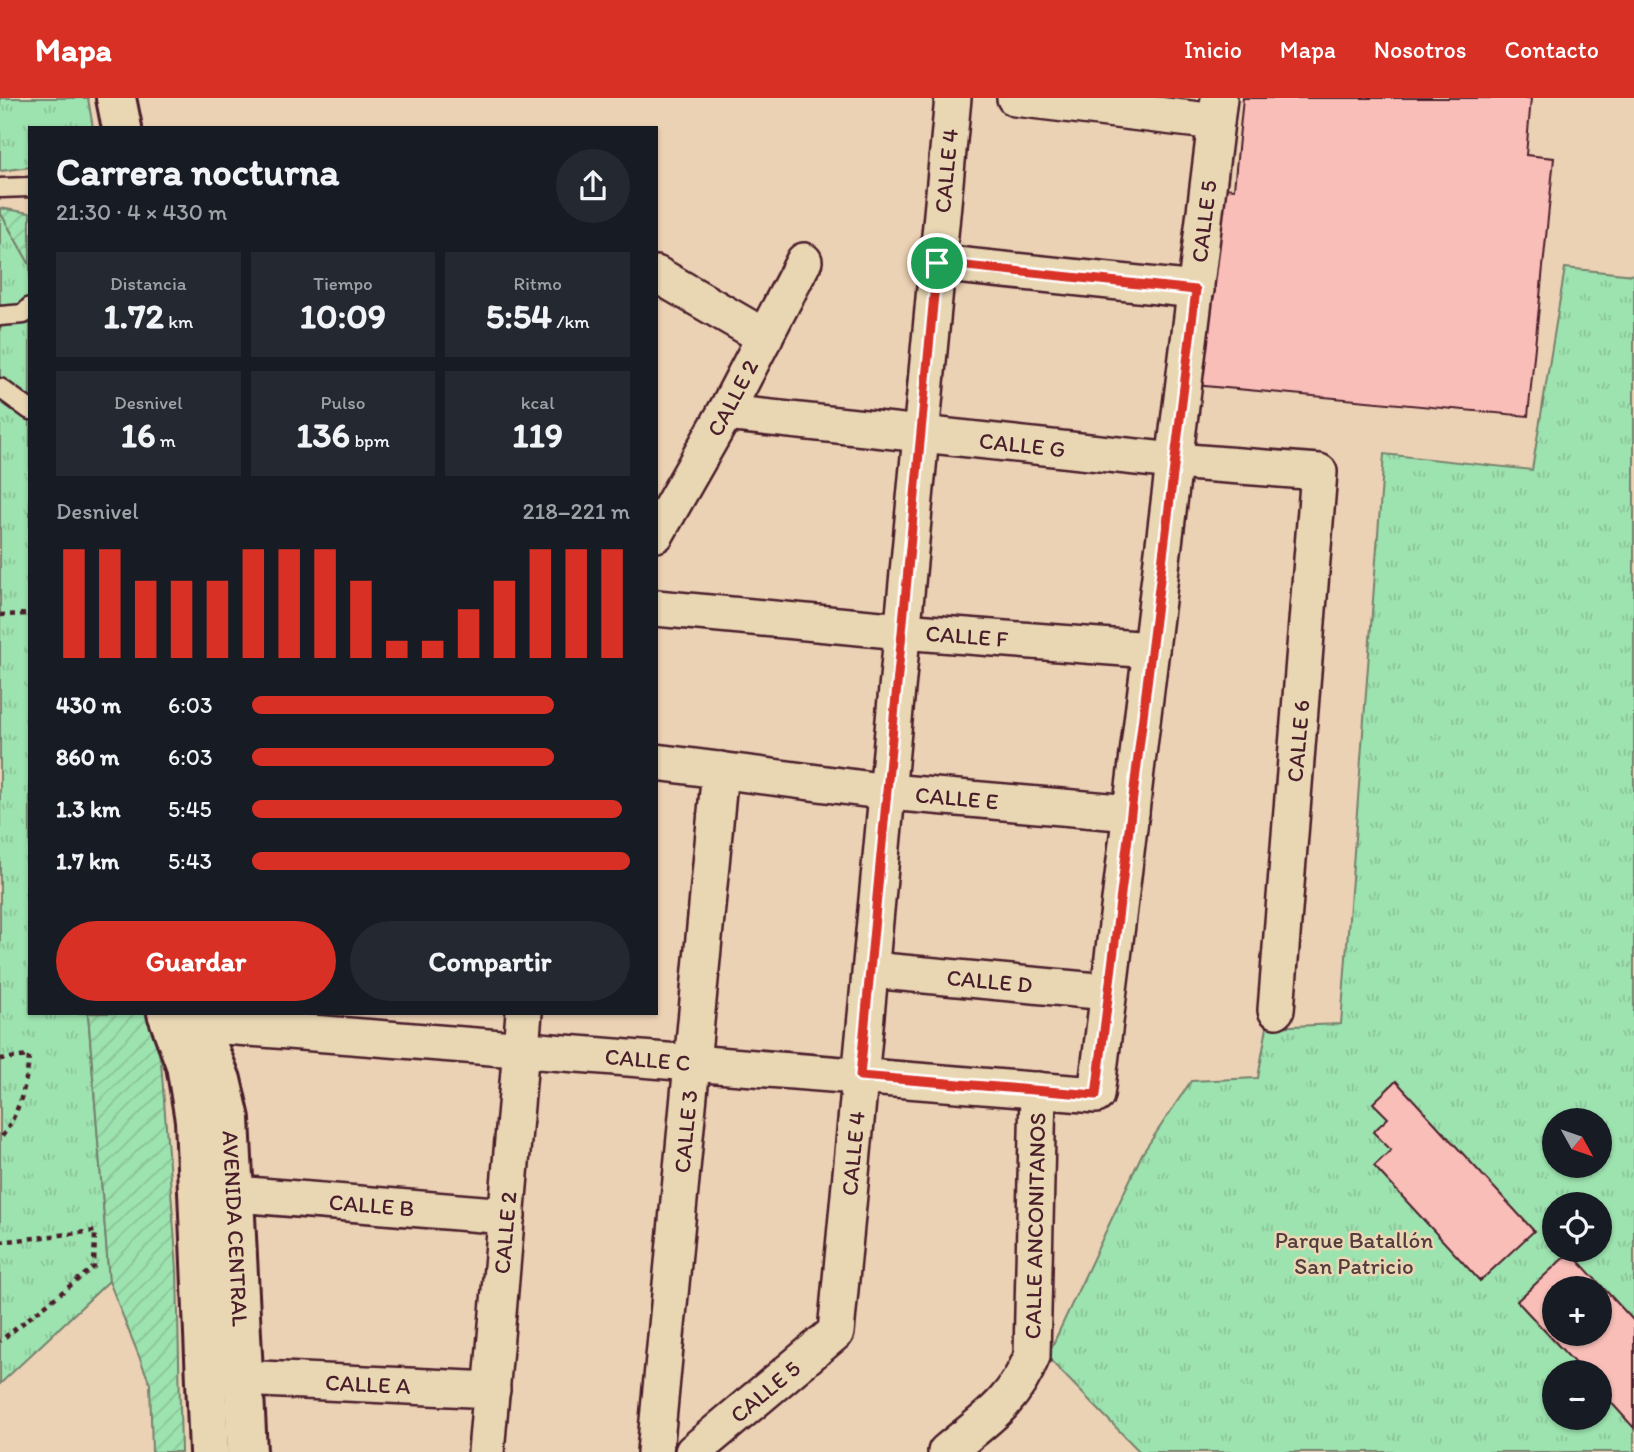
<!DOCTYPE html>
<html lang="es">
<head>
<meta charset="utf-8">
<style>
	:root { --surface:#171b24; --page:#242831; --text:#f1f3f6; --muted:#9ea1a6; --accent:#d93025 }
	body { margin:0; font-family:Itim,sans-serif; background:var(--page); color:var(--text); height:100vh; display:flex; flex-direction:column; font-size:26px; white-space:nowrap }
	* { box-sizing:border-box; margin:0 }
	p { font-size:23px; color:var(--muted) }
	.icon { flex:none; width:38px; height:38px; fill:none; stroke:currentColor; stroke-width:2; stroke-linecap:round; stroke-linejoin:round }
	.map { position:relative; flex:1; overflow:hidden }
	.sheet { position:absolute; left:28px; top:28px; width:630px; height:889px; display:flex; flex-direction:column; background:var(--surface); border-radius:0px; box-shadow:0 2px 5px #0004 }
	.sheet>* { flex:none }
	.needle { width:46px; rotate:130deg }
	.buttons { position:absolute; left:1542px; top:1010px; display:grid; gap:14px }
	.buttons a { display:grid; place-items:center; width:70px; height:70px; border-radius:50%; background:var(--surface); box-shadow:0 2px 5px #0004; font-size:35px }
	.pin { position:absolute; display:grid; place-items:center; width:60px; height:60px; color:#fff; margin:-30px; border:4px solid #fff; border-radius:50%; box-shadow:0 2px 7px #0007 }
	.round { display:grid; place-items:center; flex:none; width:74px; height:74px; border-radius:37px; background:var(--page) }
	.summary { display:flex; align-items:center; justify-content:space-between; height:119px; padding:0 28px }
	h1 { font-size:38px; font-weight:700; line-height:52px }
	.figures { display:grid; grid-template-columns:repeat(3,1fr); gap:10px; height:119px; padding:7px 28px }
	.figures div { display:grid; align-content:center; border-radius:0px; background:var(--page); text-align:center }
	.figures b { font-size:35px; font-weight:700 }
	.figures small { font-size:19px; font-weight:400 }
	.figures p { font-size:19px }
	.chart { height:196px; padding:14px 28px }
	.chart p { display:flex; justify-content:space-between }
	.chart svg { width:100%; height:126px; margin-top:7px; stroke:var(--accent); stroke-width:6 }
	.button { display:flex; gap:14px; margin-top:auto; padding:14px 28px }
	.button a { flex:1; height:80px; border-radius:42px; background:var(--accent); color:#fff; font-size:28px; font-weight:700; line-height:80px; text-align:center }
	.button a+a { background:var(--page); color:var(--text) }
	ul { padding:0 28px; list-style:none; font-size:23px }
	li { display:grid; grid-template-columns:112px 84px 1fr; align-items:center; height:52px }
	li i { height:18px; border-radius:9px; background:var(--accent) }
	header { display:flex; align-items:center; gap:42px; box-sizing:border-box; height:98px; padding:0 35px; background:var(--accent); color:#fff }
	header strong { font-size:33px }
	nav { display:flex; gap:38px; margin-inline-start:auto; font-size:24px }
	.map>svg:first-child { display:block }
	.park { fill:url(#park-tufts); stroke:#74816d; stroke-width:2; fill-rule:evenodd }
	.garden { fill:url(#garden-furrows); stroke:#74816d; stroke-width:2 }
	.building { fill:#fabeb8; stroke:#4a1f2b; stroke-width:2; fill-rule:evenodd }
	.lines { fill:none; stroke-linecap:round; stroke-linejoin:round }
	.lane-casing { stroke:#4a1f2b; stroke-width:23 }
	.street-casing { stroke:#4a1f2b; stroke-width:40 }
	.secondary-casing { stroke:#4a1f2b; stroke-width:44 }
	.path { stroke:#4a1f2b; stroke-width:4.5; stroke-dasharray:5 5; stroke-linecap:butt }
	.lane { stroke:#e9d7b4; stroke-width:18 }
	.street { stroke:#e9d7b4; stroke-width:35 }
	.secondary { stroke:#e9d7b4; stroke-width:38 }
	.route-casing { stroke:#fff; stroke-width:14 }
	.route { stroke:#d93025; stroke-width:9 }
	.labels { text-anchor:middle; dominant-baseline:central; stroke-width:5; stroke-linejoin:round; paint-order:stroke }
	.street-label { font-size:23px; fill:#4a1f2b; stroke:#e9d7b4 }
	.park-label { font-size:23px; fill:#563c3f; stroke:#e9d7b4 }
</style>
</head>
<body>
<header>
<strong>Mapa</strong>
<nav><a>Inicio</a><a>Mapa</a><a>Nosotros</a><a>Contacto</a></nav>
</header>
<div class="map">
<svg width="1634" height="1354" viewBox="0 0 1634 1354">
	<defs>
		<pattern id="park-tufts" width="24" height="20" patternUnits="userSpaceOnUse" patternTransform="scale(1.75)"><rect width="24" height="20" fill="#9de3af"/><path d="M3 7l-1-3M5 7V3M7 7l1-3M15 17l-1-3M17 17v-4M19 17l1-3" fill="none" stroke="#89c297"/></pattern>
		<pattern id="garden-furrows" width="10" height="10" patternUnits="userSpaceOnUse" patternTransform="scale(1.75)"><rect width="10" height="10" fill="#9de3af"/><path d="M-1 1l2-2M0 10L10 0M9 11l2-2" fill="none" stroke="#89c297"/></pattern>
	</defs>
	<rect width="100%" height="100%" fill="#ecd2b5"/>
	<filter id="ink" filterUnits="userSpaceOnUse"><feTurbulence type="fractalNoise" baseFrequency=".0143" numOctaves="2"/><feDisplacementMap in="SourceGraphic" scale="14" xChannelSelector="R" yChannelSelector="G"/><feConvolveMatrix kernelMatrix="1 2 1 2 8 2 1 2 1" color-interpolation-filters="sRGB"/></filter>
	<g filter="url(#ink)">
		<path class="park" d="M0,0H88L93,30H30V69L0,73Z
			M0,114L30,167V915H88L109,1183L0,1286Z
			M1565,170L1634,177V1354H1140L1047,1259L1142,1056L1191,983L1258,980L1267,929L1341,926L1384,356L1532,372ZM1554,1022H1600V1068H1554ZM1554,1106H1600V1152H1554ZM1554,1190H1600V1236H1554ZM1554,1274H1600V1320H1554Z"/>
		<path class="garden" d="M0,110L30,115V167L0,114Z
			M88,915H149L161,964L177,1171L181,1354H152L150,1286L109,1183Z"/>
		<path class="building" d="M1243,0H1531L1526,57L1554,60L1528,318L1194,287L1213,89L1234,91Z
			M1396,983L1534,1133L1480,1183L1374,1068L1391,1052L1373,1034L1388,1020L1373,1005Z
			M1570,1154L1634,1223V1330L1600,1292V1274H1583L1517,1203ZM1554,1190H1600V1236H1554Z"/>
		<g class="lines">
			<defs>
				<path id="lane" d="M0,90L30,89
					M0,218L24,216L30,209
					M0,290L30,312"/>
				<g id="street">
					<path d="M1015,0L1216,24"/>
					<path d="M937,165L1196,192"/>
					<path d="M656,176L765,239"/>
					<path id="s1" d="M725,315L1174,363L1319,374L1276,912"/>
					<path id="s2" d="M656,436L725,315L804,163"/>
					<path id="s3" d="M656,510L902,533L1151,552"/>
					<path id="s4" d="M656,664L888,694L1131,715"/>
					<path id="s5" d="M871,872L1108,894"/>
					<path id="s6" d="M199,926L1096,997L1219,0"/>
					<path id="s7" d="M236,1096L507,1118"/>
					<path id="s8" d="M242,1280L492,1292"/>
					<path id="s9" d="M486,1354L524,915"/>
					<path id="s10" d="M655,1354L720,672"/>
					<path id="s11" d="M693,1354L836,1234L953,0"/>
					<path id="s12" d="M946,1354C984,1322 1013,1306 1032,1258L1038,992"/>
				</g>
				<g id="secondary">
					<path d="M116,0L122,30"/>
					<path d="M167,915L186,967L195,1022L209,1354"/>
					<path id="s13" d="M194,915L221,982L230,1021L247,1354"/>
				</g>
			</defs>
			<use href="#lane" class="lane-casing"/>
			<use href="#street" class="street-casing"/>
			<use href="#secondary" class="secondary-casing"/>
			<path class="path" d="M0,517L30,516
				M0,961L29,958C27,986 18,1019 0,1041
				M0,1144L95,1133L94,1169L0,1243"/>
			<use href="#lane" class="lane"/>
			<use href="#street" class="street"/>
			<use href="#secondary" class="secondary"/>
		</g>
	</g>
	<g class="lines" filter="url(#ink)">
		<defs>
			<path id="route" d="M937,165L1196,192L1096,997L860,978Z"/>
		</defs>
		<use href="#route" class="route-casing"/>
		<use href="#route" class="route"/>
	</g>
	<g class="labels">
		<g class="street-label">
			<text stroke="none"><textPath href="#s11" startOffset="1353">CALLE 4</textPath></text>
			<text stroke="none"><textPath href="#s6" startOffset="1780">CALLE 5</textPath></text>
			<text stroke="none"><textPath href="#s2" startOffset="156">CALLE 2</textPath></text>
			<text stroke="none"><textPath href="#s1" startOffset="299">CALLE G</textPath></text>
			<text stroke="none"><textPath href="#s3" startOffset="312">CALLE F</textPath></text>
			<text transform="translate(1298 643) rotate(-85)">CALLE 6</text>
			<text stroke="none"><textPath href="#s4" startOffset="303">CALLE E</textPath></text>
			<text stroke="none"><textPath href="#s5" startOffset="119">CALLE D</textPath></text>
			<text stroke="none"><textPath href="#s6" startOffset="450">CALLE C</textPath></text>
			<text stroke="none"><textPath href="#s10" startOffset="322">CALLE 3</textPath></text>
			<text stroke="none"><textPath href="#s11" startOffset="366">CALLE 4</textPath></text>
			<text stroke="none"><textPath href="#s7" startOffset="136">CALLE B</textPath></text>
			<text stroke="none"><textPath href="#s12" startOffset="261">CALLE ANCONITANOS</textPath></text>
			<text stroke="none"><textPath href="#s13" startOffset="222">AVENIDA CENTRAL</textPath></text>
			<text stroke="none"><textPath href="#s9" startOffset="220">CALLE 2</textPath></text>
			<text stroke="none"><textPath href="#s8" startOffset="126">CALLE A</textPath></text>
			<text stroke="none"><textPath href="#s11" startOffset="94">CALLE 5</textPath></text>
		</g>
		<g class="park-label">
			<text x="1354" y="1142">Parque Batallón<tspan x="1354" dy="26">San Patricio</tspan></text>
		</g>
	</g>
</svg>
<div class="buttons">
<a><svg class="needle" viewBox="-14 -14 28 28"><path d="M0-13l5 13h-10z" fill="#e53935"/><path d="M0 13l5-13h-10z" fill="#9ea1a6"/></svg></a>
<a><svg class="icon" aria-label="locate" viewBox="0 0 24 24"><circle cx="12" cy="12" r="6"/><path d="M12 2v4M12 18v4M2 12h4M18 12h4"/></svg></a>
<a>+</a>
<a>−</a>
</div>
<div class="pin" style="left:937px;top:165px;background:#1e9e55"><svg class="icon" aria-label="arrive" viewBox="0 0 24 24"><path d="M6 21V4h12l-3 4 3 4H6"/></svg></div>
<section class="sheet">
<div class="summary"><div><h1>Carrera nocturna</h1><p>21:30 · 4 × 430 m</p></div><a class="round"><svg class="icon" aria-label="share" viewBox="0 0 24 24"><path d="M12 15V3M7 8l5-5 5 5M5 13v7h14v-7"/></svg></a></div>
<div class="figures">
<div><p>Distancia</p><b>1.72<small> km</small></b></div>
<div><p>Tiempo</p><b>10:09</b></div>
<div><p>Ritmo</p><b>5:54<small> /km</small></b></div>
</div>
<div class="figures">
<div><p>Desnivel</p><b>16<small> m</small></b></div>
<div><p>Pulso</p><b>136<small> bpm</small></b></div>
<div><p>kcal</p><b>119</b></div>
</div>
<div class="chart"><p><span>Desnivel</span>218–221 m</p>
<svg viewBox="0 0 160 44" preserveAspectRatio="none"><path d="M5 44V6M15 44V6M25 44V17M35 44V17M45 44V17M55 44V6M65 44V6M75 44V6M85 44V17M95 44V38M105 44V38M115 44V27M125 44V17M135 44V6M145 44V6M155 44V6"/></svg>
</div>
<ul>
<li><b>430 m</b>6:03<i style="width:80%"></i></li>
<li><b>860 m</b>6:03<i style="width:80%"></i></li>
<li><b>1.3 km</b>5:45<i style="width:98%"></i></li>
<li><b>1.7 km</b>5:43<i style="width:100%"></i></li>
</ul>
<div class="button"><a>Guardar</a><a>Compartir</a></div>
</section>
</div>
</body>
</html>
